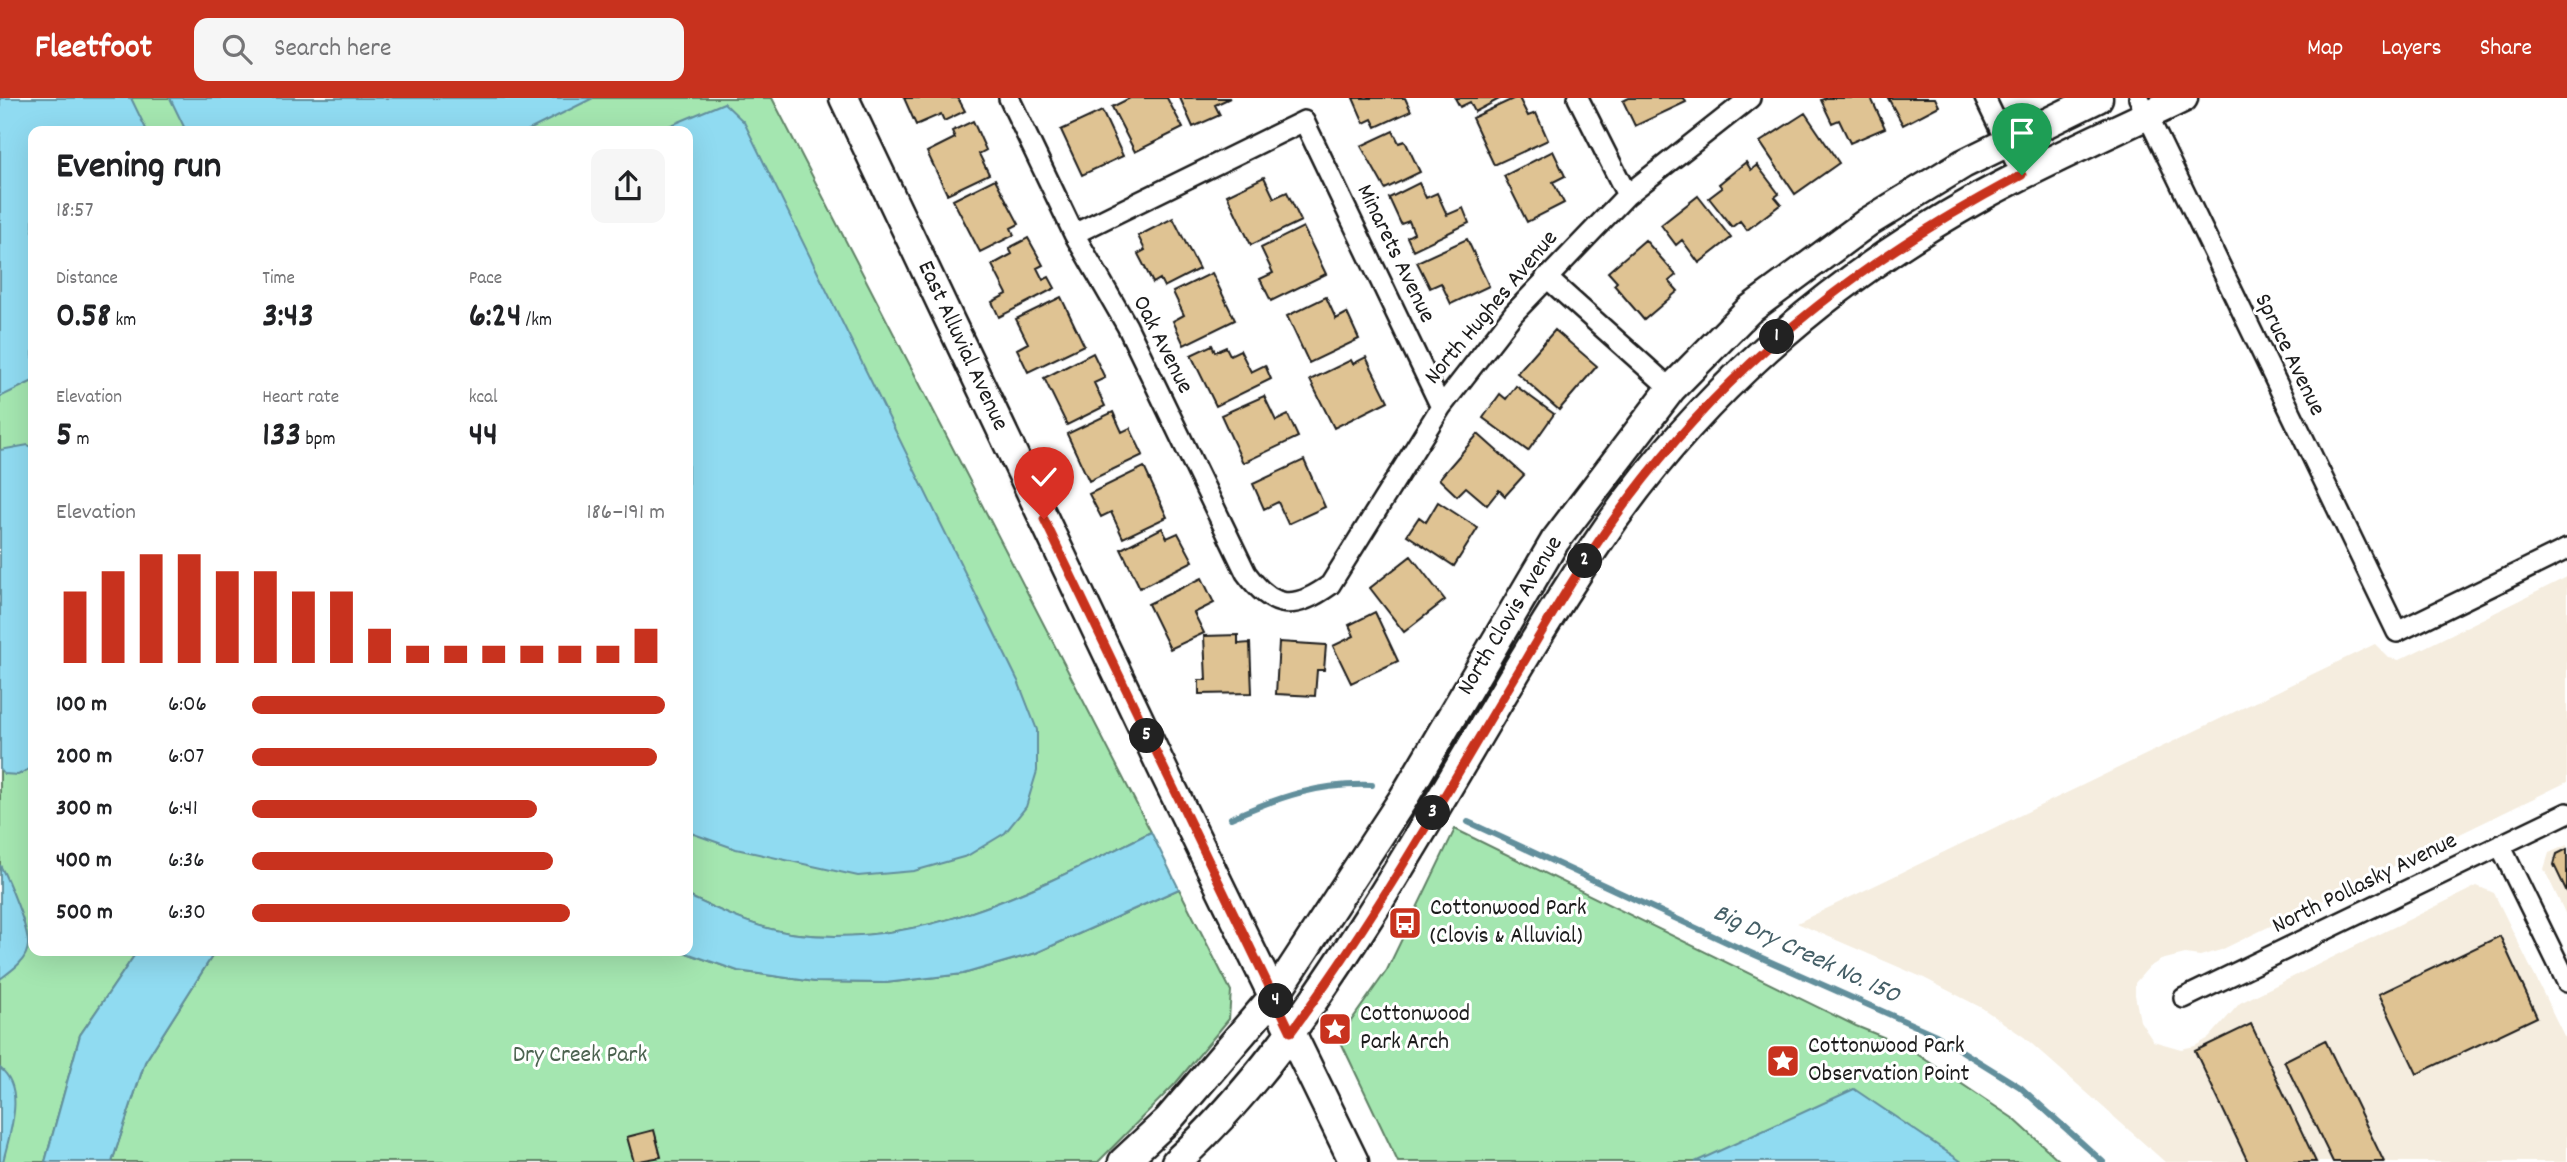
<!DOCTYPE html>
<html lang="en">
<head>
<meta charset="utf-8">
<style>
	:root { --surface:#fff; --page:#f6f6f6; --text:#202124; --muted:#757577; --accent:#c8321e }
	body { margin:0; font-family:Dekko,sans-serif; background:var(--page); color:var(--text); height:100vh; display:flex; flex-direction:column; font-size:26px; white-space:nowrap }
	* { box-sizing:border-box; margin:0 }
	p { font-size:23px; color:var(--muted) }
	.icon { flex:none; width:38px; height:38px; fill:none; stroke:currentColor; stroke-width:2; stroke-linecap:round; stroke-linejoin:round }
	.map { position:relative; flex:1; overflow:hidden }
	.side { position:absolute; left:28px; top:28px; width:665px; height:830px; display:flex; flex-direction:column; background:var(--surface); border-radius:14px; box-shadow:0 7px 28px #0002 }
	.side>* { flex:none }
	.pin { position:absolute; display:grid; place-items:center; width:60px; height:60px; color:#fff; margin:-72px -30px; border-radius:50% 50% 50% 0; rotate:-45deg; box-shadow:0 0 7px #0007 }
	.pin .icon { rotate:45deg }
	.km { position:absolute; width:35px; height:35px; margin:-18px; border-radius:50%; background:#222; color:#fff; font-size:19px; line-height:35px; text-align:center }
	.round { display:grid; place-items:center; flex:none; width:74px; height:74px; border-radius:14px; background:var(--page) }
	.headline { display:flex; align-items:center; justify-content:space-between; height:119px; padding:0 28px }
	h1 { font-size:38px; font-weight:700; line-height:52px }
	.stats { display:grid; grid-template-columns:repeat(3,1fr); gap:10px; height:119px; padding:7px 28px }
	.stats div { display:grid; align-content:center }
	.stats b { font-size:35px; font-weight:700 }
	.stats small { font-size:19px; font-weight:400 }
	.stats p { font-size:19px }
	.chart { height:196px; padding:14px 28px }
	.chart p { display:flex; justify-content:space-between }
	.chart svg { width:100%; height:126px; margin-top:7px; stroke:var(--accent); stroke-width:6 }
	ul { padding:0 28px; list-style:none; font-size:23px }
	li { display:grid; grid-template-columns:112px 84px 1fr; align-items:center; height:52px }
	li i { height:18px; border-radius:9px; background:var(--accent) }
	header { display:flex; align-items:center; gap:42px; box-sizing:border-box; height:98px; padding:0 35px; background:var(--accent); color:#fff }
	header strong { font-size:33px }
	nav { display:flex; gap:38px; margin-inline-start:auto; font-size:24px }
	.search { width:490px; height:63px; background:var(--page); display:flex; align-items:center; gap:18px; box-sizing:border-box; padding:0 24px; border-radius:14px; color:var(--muted); font-size:26px }
	.map>svg:first-child { display:block }
	.built { fill:#f5eddf }
	.green { fill:#a4e6b0; stroke:#608166; stroke-width:2 }
	.water { fill:#90dbf1; stroke:#628f9c; stroke-width:2 }
	.lines { fill:none; stroke-linecap:round; stroke-linejoin:round }
	.stream { stroke:#628f9c; stroke-width:6 }
	.building { fill:#dfc393; stroke:#1c1c1c; stroke-width:2 }
	.street-casing { stroke:#1c1c1c; stroke-width:24 }
	.secondary-casing { stroke:#1c1c1c; stroke-width:33 }
	.street { stroke:#fff; stroke-width:19 }
	.secondary { stroke:#fff; stroke-width:28 }
	.route-casing { stroke:#fff; stroke-width:14 }
	.route { stroke:#c8321e; stroke-width:9 }
	.labels { text-anchor:middle; dominant-baseline:central; stroke-width:6; stroke-linejoin:round; paint-order:stroke }
	.street-label { font-size:24px; fill:#1c1c1c; stroke:#fff }
	.poi-label { font-size:24px; fill:#1c1c1c; stroke:#fff; text-anchor:start }
	.park-label { font-size:24px; fill:#4c6350; stroke:#fff }
	.water-label { font-size:26px; font-style:italic; fill:#455f67; stroke:#fff }
</style>
</head>
<body>
<header>
<strong>Fleetfoot</strong>
<div class="search"><svg class="icon" aria-label="search" viewBox="0 0 24 24"><circle cx="10" cy="10" r="6"/><path d="M15 15l6 6"/></svg>Search here</div>
<nav><a>Map</a><a>Layers</a><a>Share</a></nav>
</header>
<div class="map">
<svg width="2567" height="1064" viewBox="0 0 2567 1064">
	<rect width="100%" height="100%" fill="#fff"/>
	<filter id="ink" filterUnits="userSpaceOnUse"><feTurbulence type="fractalNoise" baseFrequency=".0143" numOctaves="2"/><feDisplacementMap in="SourceGraphic" scale="14" xChannelSelector="R" yChannelSelector="G"/><feConvolveMatrix kernelMatrix="1 2 1 2 8 2 1 2 1" color-interpolation-filters="sRGB"/></filter>
	<g filter="url(#ink)">
		<path class="built" d="M2567,479V684L2221,852L2200,858L2185,856L2161,862L2149,869L2135,885V897L2140,923L2153,943L2181,951L2195,948L2209,940L2240,905L2477,788L2494,795L2567,944V1064H2165L2024,939L1982,910L1924,880L1797,825L2375,546L2389,560L2399,562Z
			M2567,747V819L2544,771L2549,755Z"/>
		<path class="green" d="M0,0H772L1151,734C1039,789 928,850 798,836C759,832 723,814 688,798V33H33V852H138L80,937L45,1064H0Z
			M1455,731L1856,928L1905,948L2014,1021L2061,1064H1398L1339,940L1387,872Z
			M1179,791L1231,893L1229,921L1175,986L1098,1064H112L145,964L216,852H678L738,873L815,884L885,885L963,876L1036,855Z"/>
		<path class="water" d="M0,0H131L147,33H33V283L0,299Z
			M170,0H593L527,33H186Z
			M724,5L744,24L1018,583L1037,632V673L1026,709L1005,735L967,758L914,773L858,778L736,751L688,734V33H657Z
			M28,347L33,350V669L18,677L4,676L0,671V352Z
			M1151,734L1179,791L1036,855L963,876L885,885L815,884L738,873L678,852H688V798C723,814 759,832 798,836C928,850 1039,789 1151,734Z
			M0,767C8,782 29,831 28,847C27,863 12,872 0,881Z
			M138,852H216L145,964L112,1064H45L80,937Z
			M0,970C27,991 9,1037 3,1064H0Z
			M1854,991L1962,1064H1695Z"/>
		<g class="lines">
			<path class="stream" d="M1231,720C1279,699 1318,685 1372,687
				M1468,724L1735,848L1936,937L2020,989L2103,1064"/>
		</g>
		<path class="building" d="M904,0H958L965,13L944,23L941,16L916,27Z
			M1130,0H1167L1183,30L1135,54L1112,9Z
			M1180,0H1230L1215,7L1220,17L1193,29Z
			M1353,0H1405L1411,13L1376,29L1372,21L1364,25Z
			M1455,0H1501L1475,14L1470,4L1460,9Z
			M1515,0H1519L1528,18L1536,15L1548,42L1494,67L1472,20Z
			M1629,0H1684L1686,4L1635,28L1623,3Z
			M1826,0H1871L1885,30L1850,45L1839,22L1832,25L1821,2Z
			M1888,0H1935L1939,8L1903,27Z
			M1102,13L1123,58L1082,77L1061,32Z
			M1805,15L1839,65L1795,96L1760,44Z
			M973,23L986,52L979,56L989,76L947,96L927,54L955,40L952,33Z
			M1393,33L1399,45L1405,43L1420,74L1385,91L1361,48Z
			M1553,53L1565,78L1553,84L1564,105L1527,124L1504,78Z
			M1746,64L1751,72L1757,67L1779,96L1775,99L1781,106L1747,132L1740,123L1732,129L1709,100L1722,90L1719,86Z
			M1264,79L1274,100L1287,94L1301,123L1251,147L1227,97Z
			M995,81L1019,126L1011,130L1014,137L980,154L953,102Z
			M1419,85L1426,100L1437,95L1447,117L1463,110L1469,125L1413,152L1407,139L1414,135L1409,123L1401,126L1389,100Z
			M1698,98L1731,140L1699,165L1682,142L1676,147L1661,127Z
			M1173,120L1199,171L1164,189L1160,181L1153,185L1138,156L1145,152L1138,138Z
			M1303,129L1326,176L1271,203L1260,181L1273,175L1261,150Z
			M1028,140L1043,167L1037,170L1043,182L1049,179L1055,190L999,219L992,204L1007,196L992,167L1012,156L1009,150Z
			M1467,141L1489,188L1451,206L1441,185L1430,190L1417,164Z
			M1645,142L1676,177L1669,183L1678,193L1644,222L1614,187L1617,184L1608,174Z
			M1212,175L1235,222L1184,247L1173,223L1184,217L1173,194Z
			M1061,199L1084,247L1028,274L1017,251L1028,245L1016,221Z
			M1326,199L1336,221L1347,215L1359,241L1309,265L1287,218Z
			M1555,232L1597,268L1559,312L1517,275Z
			M1212,247L1215,254L1226,249L1230,257L1240,252L1251,274L1265,267L1271,281L1216,308L1191,257Z
			M1093,255L1105,280L1094,285L1105,308L1067,327L1044,280Z
			M1366,259L1388,303L1334,330L1310,282L1351,262L1353,266Z
			M1516,288L1554,316L1528,353L1483,320L1500,296L1506,301Z
			M1264,298L1276,323L1288,317L1298,339L1243,365L1221,317Z
			M1113,314L1122,334L1130,330L1143,357L1089,383L1067,336Z
			M1478,336L1524,377L1505,398L1499,392L1487,407L1466,389L1457,398L1439,381Z
			M1304,362L1325,409L1288,426L1278,404L1264,411L1253,386Z
			M1144,369L1167,419L1123,440L1111,414L1101,419L1089,396Z
			M1438,404L1478,430L1454,468L1407,437L1419,419L1426,424Z
			M1162,430L1167,440L1178,435L1193,463L1140,490L1121,451Z
			M1411,458L1445,502L1404,534L1370,490Z
			M1202,480L1214,505L1194,515L1204,535L1170,551L1148,506Z
			M1375,514L1398,563L1351,585L1333,548L1354,538L1349,527Z
			M1238,537V546L1250,545L1252,595L1199,596V582H1206L1204,538Z
			M1279,544L1326,547L1324,572H1317L1315,598L1276,596Z
			M2567,751V794L2554,767L2557,756Z
			M2500,838L2537,919L2417,976L2379,896Z
			M2251,926L2316,1064H2248L2195,953Z
			M2325,942L2384,1064H2333L2284,963Z
			M654,1032L661,1059L634,1064L627,1039Z"/>
		<g class="lines">
			<defs>
				<path id="street" d="M1009,0L1074,136L1127,228L1246,475C1273,512 1294,513 1330,487L1441,309L1514,215L1627,97L1750,0
					M1578,0L1627,97
					M1985,0L2022,77
					M2139,0L2397,534L2567,451
					M1074,136L1304,23L1441,309
					M1546,179L1671,291
					M2500,747L2567,884
					M2184,900L2567,715"/>
				<path id="secondary" d="M844,0L1164,674L1354,1064
					M1123,1064L1168,1022L1274,898L1403,701L1555,443L1671,291L1749,212L1868,124L1963,66L2098,0
					M1176,1064C1252,995 1312,908 1367,822C1445,700 1513,571 1594,450C1692,302 1826,185 1980,99C2046,63 2115,33 2183,0"/>
			</defs>
			<use href="#street" class="street-casing"/>
			<use href="#secondary" class="secondary-casing"/>
			<use href="#street" class="street"/>
			<use href="#secondary" class="secondary"/>
		</g>
	</g>
	<g class="lines" filter="url(#ink)">
		<defs>
			<path id="route" d="M1044,421L1291,934C1377,819 1447,692 1521,569C1559,504 1597,440 1644,381C1747,250 1875,154 2022,77"/>
		</defs>
		<use href="#route" class="route-casing"/>
		<use href="#route" class="route"/>
	</g>
	<defs>
		<symbol id="bus-square" viewBox="-11 -11 22 22"><rect x="-9" y="-9" width="18" height="18" rx="4" fill="#c8321e" stroke="#fff"/><path d="M-5-6H5V4H4V6H2V4H-2V6H-4V4H-5ZM-3.5-4V0h7V-4ZM-3.5 1.2v1.5H-2V1.2ZM2 1.2v1.5H3.5V1.2Z" fill="#fff"/></symbol>
		<symbol id="sight-square" viewBox="-11 -11 22 22"><rect x="-9" y="-9" width="18" height="18" rx="4" fill="#c8321e" stroke="#fff"/><path d="M0-6L1.8-2.2L6-1.7L2.9 1.2L3.7 5.4L0 3.3L-3.7 5.4L-2.9 1.2L-6-1.7L-1.8-2.2Z" fill="#fff"/></symbol>
	</defs>
	<g fill-rule="evenodd">
		<use href="#bus-square" x="1386" y="806" width="38" height="38"/>
		<use href="#sight-square" x="1316" y="912" width="38" height="38"/>
		<use href="#sight-square" x="1764" y="944" width="38" height="38"/>
	</g>
	<g class="labels">
		<g class="street-label">
			<text transform="translate(1395 156) rotate(64)">Minarets Avenue</text>
			<text transform="translate(1492 210) rotate(-50)">North Hughes Avenue</text>
			<text transform="translate(1162 247) rotate(63)">Oak Avenue</text>
			<text transform="translate(962 248) rotate(65)">East Alluvial Avenue</text>
			<text transform="translate(2289 257) rotate(64)">Spruce Avenue</text>
			<text transform="translate(1511 518) rotate(-59)">North Clovis Avenue</text>
			<text transform="translate(2365 786) rotate(-26)">North Pollasky Avenue</text>
		</g>
		<g class="poi-label">
			<text x="1430" y="811">Cottonwood Park<tspan x="1430" dy="28">(Clovis &amp; Alluvial)</tspan></text>
			<text x="1360" y="917">Cottonwood<tspan x="1360" dy="28">Park Arch</tspan></text>
			<text x="1808" y="949">Cottonwood Park<tspan x="1808" dy="28">Observation Point</tspan></text>
		</g>
		<g class="park-label">
			<text x="580" y="958">Dry Creek Park</text>
		</g>
		<g class="water-label">
			<text transform="translate(1806 857) rotate(25)">Big Dry Creek No. 150</text>
		</g>
	</g>
</svg>
<div class="pin" style="left:2022px;top:77px;background:#1e9e55"><svg class="icon" aria-label="arrive" viewBox="0 0 24 24"><path d="M6 21V4h12l-3 4 3 4H6"/></svg></div>
<div class="pin" style="left:1044px;top:421px;background:#d93025"><svg class="icon" aria-label="check" viewBox="0 0 24 24"><path d="M5 12l5 5 9-10"/></svg></div>
<b class="km" style="left:1777px;top:239px">1</b>
<b class="km" style="left:1585px;top:463px">2</b>
<b class="km" style="left:1433px;top:715px">3</b>
<b class="km" style="left:1276px;top:903px">4</b>
<b class="km" style="left:1147px;top:638px">5</b>
<section class="side">
<div class="headline"><div><h1>Evening run</h1><p>18:57</p></div><a class="round"><svg class="icon" aria-label="share" viewBox="0 0 24 24"><path d="M12 15V3M7 8l5-5 5 5M5 13v7h14v-7"/></svg></a></div>
<div class="stats">
<div><p>Distance</p><b>0.58<small> km</small></b></div>
<div><p>Time</p><b>3:43</b></div>
<div><p>Pace</p><b>6:24<small> /km</small></b></div>
</div>
<div class="stats">
<div><p>Elevation</p><b>5<small> m</small></b></div>
<div><p>Heart rate</p><b>133<small> bpm</small></b></div>
<div><p>kcal</p><b>44</b></div>
</div>
<div class="chart"><p><span>Elevation</span>186–191 m</p>
<svg viewBox="0 0 160 44" preserveAspectRatio="none"><path d="M5 44V19M15 44V12M25 44V6M35 44V6M45 44V12M55 44V12M65 44V19M75 44V19M85 44V32M95 44V38M105 44V38M115 44V38M125 44V38M135 44V38M145 44V38M155 44V32"/></svg>
</div>
<ul>
<li><b>100 m</b>6:06<i style="width:100%"></i></li>
<li><b>200 m</b>6:07<i style="width:98%"></i></li>
<li><b>300 m</b>6:41<i style="width:69%"></i></li>
<li><b>400 m</b>6:36<i style="width:73%"></i></li>
<li><b>500 m</b>6:30<i style="width:77%"></i></li>
</ul>
</section>
</div>
</body>
</html>
